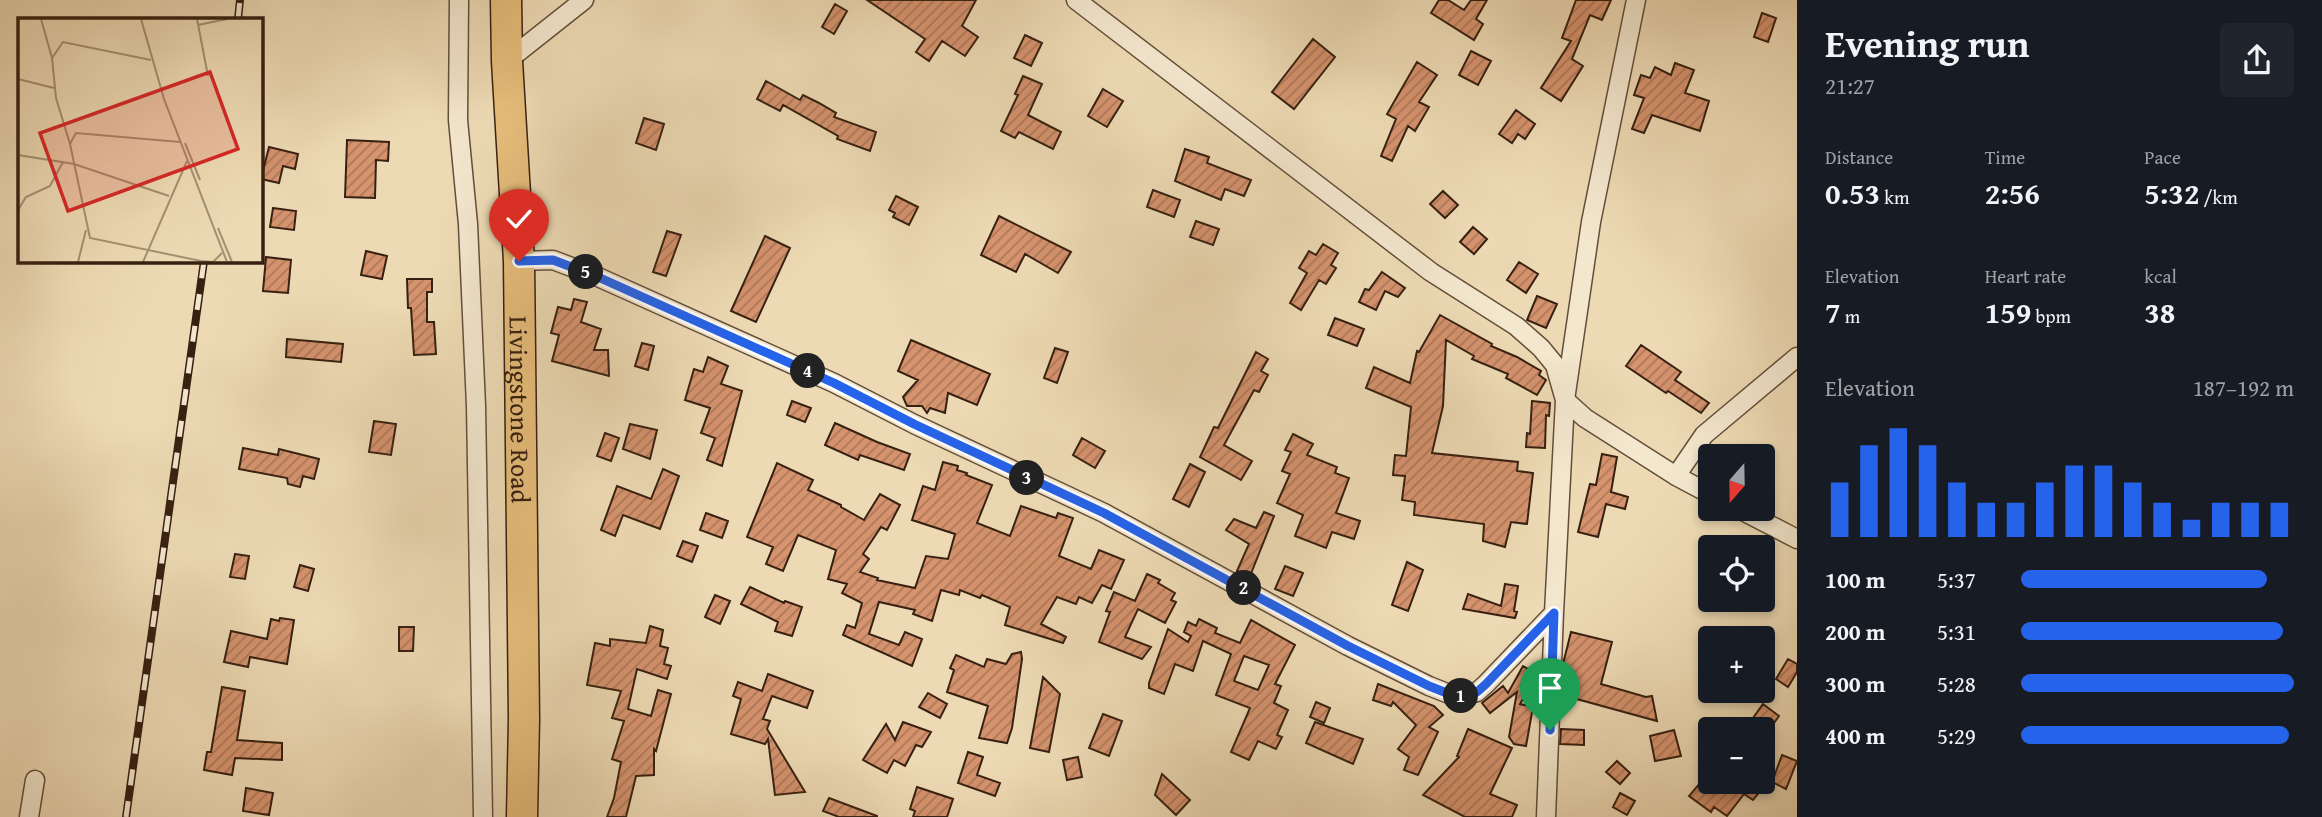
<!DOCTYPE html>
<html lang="en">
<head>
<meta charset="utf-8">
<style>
	:root { --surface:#171b24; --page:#20242c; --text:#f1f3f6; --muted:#9ea1a6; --accent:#2563eb }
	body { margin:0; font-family:"Gentium Book Plus",serif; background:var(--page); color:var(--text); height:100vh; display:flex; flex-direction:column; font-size:26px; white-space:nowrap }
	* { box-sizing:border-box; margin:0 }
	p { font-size:23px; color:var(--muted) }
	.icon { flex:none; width:38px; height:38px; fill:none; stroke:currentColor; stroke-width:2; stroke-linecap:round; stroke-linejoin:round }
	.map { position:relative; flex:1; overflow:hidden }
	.sheet { display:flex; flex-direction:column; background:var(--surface); width:525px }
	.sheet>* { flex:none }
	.needle { width:46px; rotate:200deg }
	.tools { position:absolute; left:1698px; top:444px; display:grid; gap:14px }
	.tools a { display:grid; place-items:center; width:77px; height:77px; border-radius:7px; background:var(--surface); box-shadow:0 4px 10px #0003; font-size:35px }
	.pin { position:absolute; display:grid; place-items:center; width:60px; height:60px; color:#fff; margin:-72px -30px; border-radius:50% 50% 50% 0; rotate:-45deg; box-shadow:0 0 7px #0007 }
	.pin .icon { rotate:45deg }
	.km { position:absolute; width:35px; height:35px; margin:-18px; border-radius:50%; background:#222; color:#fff; font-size:19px; line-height:35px; text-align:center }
	.round { display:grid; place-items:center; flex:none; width:74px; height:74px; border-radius:7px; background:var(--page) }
	.headline { display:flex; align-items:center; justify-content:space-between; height:119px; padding:0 28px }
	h1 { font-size:38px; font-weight:600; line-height:52px }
	.figures { display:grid; grid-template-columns:repeat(3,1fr); gap:10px; height:119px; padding:7px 28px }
	.figures div { display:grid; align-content:center }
	.figures b { font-size:30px; font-weight:600 }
	.figures small { font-size:19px; font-weight:400 }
	.figures p { font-size:19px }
	.chart { height:196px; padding:14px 28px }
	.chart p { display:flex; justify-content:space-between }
	.chart svg { width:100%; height:126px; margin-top:7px; stroke:var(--accent); stroke-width:6 }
	ul { padding:0 28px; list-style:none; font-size:23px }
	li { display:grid; grid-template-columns:112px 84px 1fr; align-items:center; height:52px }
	li i { height:18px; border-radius:9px; background:var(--accent) }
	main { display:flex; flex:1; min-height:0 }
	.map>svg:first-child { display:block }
	.building { fill:url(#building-hatch); stroke:#372011; stroke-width:2; fill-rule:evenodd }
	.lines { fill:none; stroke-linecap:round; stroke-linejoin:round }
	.minor-casing { stroke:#644e3a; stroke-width:21 }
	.trunk-casing { stroke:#372011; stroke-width:33 }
	.minor { stroke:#f3e7ce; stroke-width:18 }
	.trunk { stroke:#e6bd7a; stroke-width:30 }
	.rail-casing { stroke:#372011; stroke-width:8 }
	.rail { stroke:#f3e7ce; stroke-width:5; stroke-dasharray:16; stroke-linecap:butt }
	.route-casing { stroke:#fff; stroke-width:14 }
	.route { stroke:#2563eb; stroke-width:9 }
	.labels { text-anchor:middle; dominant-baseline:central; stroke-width:6; stroke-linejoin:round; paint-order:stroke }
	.street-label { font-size:26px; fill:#372011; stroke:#f3e7ce }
	.inset-road { fill:none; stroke:#a49073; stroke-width:2 }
	.view { fill:#d62828; fill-opacity:0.15; stroke:#d62828; stroke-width:3.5 }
	.inset-edge { fill:none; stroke:#372011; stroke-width:3.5 }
</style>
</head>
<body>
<main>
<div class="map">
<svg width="1797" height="817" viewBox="0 0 1797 817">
	<defs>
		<pattern id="building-hatch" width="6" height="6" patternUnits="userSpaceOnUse" patternTransform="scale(1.75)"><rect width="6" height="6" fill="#d5936e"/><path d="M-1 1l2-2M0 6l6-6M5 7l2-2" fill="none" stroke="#ae7859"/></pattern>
	</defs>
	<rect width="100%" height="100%" fill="#eddab4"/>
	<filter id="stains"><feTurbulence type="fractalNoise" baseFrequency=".00286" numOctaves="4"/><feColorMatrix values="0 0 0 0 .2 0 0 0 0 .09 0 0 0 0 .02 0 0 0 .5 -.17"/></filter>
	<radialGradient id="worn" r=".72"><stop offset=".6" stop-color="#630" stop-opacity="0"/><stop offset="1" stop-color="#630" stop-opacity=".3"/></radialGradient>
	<path class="building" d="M867,0H976L962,26L978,37L965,56L942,41L929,61L916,52L925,39Z
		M1439,0H1448L1464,10L1471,0H1487L1476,19L1483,24L1474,40L1431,13Z
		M1576,0H1611L1602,20L1590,15L1572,59L1583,66L1561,101L1541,88L1571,41L1562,38Z
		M835,4L847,11L834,34L822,27Z
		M1762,13L1776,18L1768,42L1754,37Z
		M1025,35L1042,43L1031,66L1014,58Z
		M1313,39L1335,57L1294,109L1272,92Z
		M1471,51L1491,61L1478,85L1459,75Z
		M1417,62L1437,75L1419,102L1429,107L1415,131L1408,126L1392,161L1381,156L1396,119L1387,114Z
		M1675,63L1694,70L1685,93L1709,101L1700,131L1652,115L1644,133L1632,129L1644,98L1634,95L1641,75L1650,78L1655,67L1671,75Z
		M1023,76L1042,84L1028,115L1061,132L1053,149L1019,132L1015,138L1001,131L1018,95L1015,94Z
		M766,81L800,100L803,95L819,103L836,113L834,117L876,132L870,151L837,139L838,136L783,105L780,111L757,99Z
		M1103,89L1123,101L1107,127L1088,116Z
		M1516,110L1535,124L1525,139L1518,134L1512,143L1499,134Z
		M644,118L664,124L656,150L636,143Z
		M347,140L389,142L388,161L376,160L375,198L345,197Z
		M269,147L298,154L295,169L283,166L279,183L261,179Z
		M1185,149L1209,157L1207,163L1251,180L1244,196L1225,189L1221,200L1175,181Z
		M1153,190L1180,200L1174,217L1147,207Z
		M1443,191L1458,205L1445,218L1430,204Z
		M896,196L918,207L909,225L893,217L895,213L889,210Z
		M273,208L296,211L294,230L270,227Z
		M999,216L1071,252L1058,273L1025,254L1016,272L981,255Z
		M1196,221L1219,229L1213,245L1190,237Z
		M1473,227L1487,239L1474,254L1460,242Z
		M667,231L681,235L666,276L653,272Z
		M765,236L790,248L756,322L731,311Z
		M1323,244L1338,253L1331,265L1336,268L1326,284L1319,280L1301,310L1290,303L1307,273L1299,268L1309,251L1316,255Z
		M366,251L387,256L382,279L361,275Z
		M266,257L291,260L288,293L263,291Z
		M1519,262L1538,274L1526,293L1507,280Z
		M1382,272L1405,288L1398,297L1385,291L1376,310L1359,302L1365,289L1369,290Z
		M407,279H432V292H427V322H434L436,354L414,355L411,308H408Z
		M1537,296L1557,304L1546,328L1527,320Z
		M574,299L587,302L581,322L601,329L594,350H608L609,376L552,361L559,335L551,333L558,307L571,310Z
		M1440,315L1492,344L1491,346L1517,357L1541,371L1539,375L1546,380L1537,395L1506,378L1508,374L1472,359L1474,356L1446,340L1443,406L1432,453L1518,462L1517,471L1533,473L1527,524L1511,522L1505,547L1483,541L1484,524L1414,515L1415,502L1402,500L1405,476L1393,475L1395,455L1406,456L1411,407L1366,388L1374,367L1410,383L1417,351L1419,352Z
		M1335,318L1364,329L1357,346L1328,335Z
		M287,339L343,344L341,362L286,357Z
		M911,340L990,374L977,405L948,393L945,413L930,408L927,413L922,406H907L903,397L918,380L898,371Z
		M642,343L654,346L648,370L635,366Z
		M1641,345L1681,372L1675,380L1709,403L1701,413L1668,391L1666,393L1626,366Z
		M1055,348L1068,352L1057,383L1044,378Z
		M1256,352L1268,359L1261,371L1268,375L1259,392L1254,390L1224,445L1252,461L1241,480L1200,457L1214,427L1218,428Z
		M708,357L728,366L721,384L742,391L722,466L707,460L715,438L701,433L710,408L685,400L694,369L703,372Z
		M792,401L811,408L805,422L787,415Z
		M1532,401L1550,403L1549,416L1546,415L1545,448L1526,447L1527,433L1530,434Z
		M374,421L396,424L391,455L369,452Z
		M835,423L877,442L910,454L904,470L860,455L858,460L825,445Z
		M630,424L657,430L650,459L623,449Z
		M605,433L619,438L611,461L597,456Z
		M1293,434L1313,444L1307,455L1337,467L1335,473L1349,478L1336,513L1360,521L1354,539L1332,532L1326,548L1295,536L1303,515L1277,503L1290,474L1282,471L1291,452L1285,450Z
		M1082,438L1105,451L1095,468L1073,455Z
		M243,448L278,455L279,449L319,459L314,479L303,476L300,487L288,484L287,478L239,469Z
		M1602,454L1617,457L1611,492L1628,497L1625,509L1606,504L1598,537L1578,532L1590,484L1596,485Z
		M943,462L958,466L957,470L967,473L966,475L992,485L977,523L1010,536L1021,506L1056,518L1058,513L1073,518L1059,556L1091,569L1099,550L1124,560L1111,589L1102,585L1092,603L1079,597L1076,604L1057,597L1041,624L1066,637L1063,643L1005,625L1010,607L982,595L980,598L960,590L959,595L941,590L932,621L913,614L915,610L879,602L869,634L899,645L905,632L922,639L912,666L843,635L847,625L855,628L862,603L842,593L847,584L828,579L836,550L798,535L783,571L766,564L773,547L747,537L777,463L813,480L808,490L841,505V507L864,520L880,494L900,505L887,530L881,527L863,554L869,559L860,572L878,578L877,580L915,588L926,556L948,559L955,534L912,520L923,486L935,490Z
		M1190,464L1205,472L1189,507L1173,499Z
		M663,469L679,476L660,529L623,515L615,536L601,530L617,486L651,499Z
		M1264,512L1274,516L1250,576L1237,571L1249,544L1226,530L1234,519L1256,528Z
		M706,513L728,521L722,538L700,530Z
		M683,541L698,546L692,562L677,556Z
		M235,554L249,556L245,579L230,577Z
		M1407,562L1423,570L1408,611L1392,605Z
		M300,565L314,569L308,591L294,587Z
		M1285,566L1303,573L1293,596L1275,589Z
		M1147,574L1160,580L1158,583L1175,593L1171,600L1176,602L1165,623L1138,609L1125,637L1151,647L1142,659L1099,642L1110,612L1106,611L1114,592L1135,601Z
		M1505,584L1518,586L1514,611L1517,612L1515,618L1463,609L1468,594L1501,606Z
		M750,587L784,603L785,601L802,607L792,636L775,631L778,622L741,604Z
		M715,595L730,601L720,624L705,617Z
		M280,618L294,620L287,664L250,657L248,667L224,662L231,631L267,639L271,619L279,621Z
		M1199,619L1217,628L1215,633L1240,643L1251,620L1295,645L1275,684L1281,686L1274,703L1288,710L1277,735L1282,737L1276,749L1258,741L1249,760L1231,752L1250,708L1216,695L1231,654L1203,641L1193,671L1175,664L1164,694L1149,688V683L1168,629L1188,642L1191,636L1184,632L1188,622L1196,626ZM1244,656L1269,665L1258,690L1234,681Z
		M650,626L663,630L660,646L668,648L664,664L671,666L667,679L637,669L628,709L651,716L658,690L671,694L656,751L654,749V775L636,776L626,817H607L614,798L621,762L612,759L624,721L612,718L621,691L587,685L595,643L610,646V639L646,643Z
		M399,627H414L413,651H399Z
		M1571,632L1612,642L1601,684L1646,697L1652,696L1657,721L1562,695L1569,671L1563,670V664Z
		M1021,652L1022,659L1012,728L1007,743L979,738L988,706L947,692L954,670L950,668L956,655L984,667L987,659L1006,664L1012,654Z
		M1788,659L1797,664V672L1788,687L1776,679Z
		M1523,666L1537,674L1520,704L1533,707L1526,746L1514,744L1509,737L1517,692L1490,713L1482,703L1503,686L1508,693Z
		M768,674L813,691L807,708L772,696L763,719L770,721L767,729L805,792L775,795L768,739L765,744L731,734L741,699L733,696L738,682L762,691Z
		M1043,677L1060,694L1049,752L1030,748Z
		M1378,684L1434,706L1443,715L1429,727L1438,732L1418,775L1404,770L1409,757L1398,749L1416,725L1393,702L1391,706L1373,700Z
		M222,687L245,691L237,740L282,743V760L235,758L232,775L204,770L207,752H211Z
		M928,693L947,704L940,718L919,707Z
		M1316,702L1330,708L1324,723L1310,717Z
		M1763,704L1779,716L1769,730L1753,718Z
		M1103,714L1122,721L1109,756L1089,748Z
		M903,722L931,732L922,747L916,745L905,766L894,760L887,773L863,760L886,724L895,740Z
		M1315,722L1363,739L1353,764L1306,743Z
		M1468,729L1512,748L1490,794L1517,805L1512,817H1465L1423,795L1459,757L1457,756Z
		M1561,729L1584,730V745L1560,744Z
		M1674,730L1681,756L1655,761L1650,736Z
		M968,752L983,757L977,775L1000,783L995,796L958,783Z
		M1782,755L1797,761L1786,789L1772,782Z
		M1078,757L1082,777L1067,780L1063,760Z
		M1617,761L1630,773L1620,784L1606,772Z
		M1162,774L1190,800L1176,815L1155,795Z
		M1701,782H1753L1761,790L1753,800L1744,794L1727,816L1714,807L1711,812L1689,796Z
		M917,787L953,799L947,817H913L915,811L910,809Z
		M246,788L273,793L269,815L243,811Z
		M1620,793L1635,801L1627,815L1613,807Z
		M829,798L877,816V817H839L823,811Z"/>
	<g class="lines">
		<defs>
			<path id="minor" d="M459,0L458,120L468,224L476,406L483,817
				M1076,0L1431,272L1516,326L1541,348L1555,365L1565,400L1585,418L1676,476L1710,494
				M507,61L584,0
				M519,261L553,260L598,277L834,383L914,424L1104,513L1348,646L1429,686L1457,697L1477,692L1486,684L1554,613L1546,817
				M1676,476L1704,435L1797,357
				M1739,509L1797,539
				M1554,613L1565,400L1591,222L1636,0
				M29,817L35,780"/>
			<g id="trunk">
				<path id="s1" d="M506,0L507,61L519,261L524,719L522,817"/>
			</g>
		</defs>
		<use href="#minor" class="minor-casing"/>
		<use href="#trunk" class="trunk-casing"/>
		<use href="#minor" class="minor"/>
		<use href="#trunk" class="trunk"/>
		<defs>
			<path id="rail" d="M238,19L240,0
				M126,817L204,261"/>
		</defs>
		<use href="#rail" class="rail-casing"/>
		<use href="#rail" class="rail"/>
	</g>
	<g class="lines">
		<defs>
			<path id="route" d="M519,261L553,260L598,277L834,383L914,424L1104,513L1348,646L1429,686L1457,697L1477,692L1486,684L1554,613L1550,730"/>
		</defs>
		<use href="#route" class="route-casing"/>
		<use href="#route" class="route"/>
	</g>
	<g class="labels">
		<g class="street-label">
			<text stroke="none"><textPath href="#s1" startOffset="410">Livingstone Road</textPath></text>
		</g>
	</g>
	<g transform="translate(18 18)">
		<rect width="245" height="245" fill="#eddab4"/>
		<path class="inset-road" d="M23,1L34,40L38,80L52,126L58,115L162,124M123,1L146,81L209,244M179,1L190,58M180,7L209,1M34,40L45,24L133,42M0,61L36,70M167,125L182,162M52,126L72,220L183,243L195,244L204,235M0,137L56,146L151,178M0,192L8,179L32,168L45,144M200,210L214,244M60,244L68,212M125,244L169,143"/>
		<path class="view" d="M192,54L220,131L50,193L22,115Z"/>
		<rect width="245" height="245" class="inset-edge"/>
	</g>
	<rect width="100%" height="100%" filter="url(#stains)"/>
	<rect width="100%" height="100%" fill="url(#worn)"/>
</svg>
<div class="tools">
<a><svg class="needle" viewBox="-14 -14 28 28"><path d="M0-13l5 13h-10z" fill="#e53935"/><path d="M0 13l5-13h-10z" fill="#9ea1a6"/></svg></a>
<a><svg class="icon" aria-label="locate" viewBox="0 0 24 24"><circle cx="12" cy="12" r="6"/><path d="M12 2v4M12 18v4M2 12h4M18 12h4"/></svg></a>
<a>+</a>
<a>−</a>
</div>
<div class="pin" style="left:1550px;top:730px;background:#1e9e55"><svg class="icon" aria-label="arrive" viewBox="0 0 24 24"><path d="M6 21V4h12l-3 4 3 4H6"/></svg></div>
<div class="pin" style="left:519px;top:261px;background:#d93025"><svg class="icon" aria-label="check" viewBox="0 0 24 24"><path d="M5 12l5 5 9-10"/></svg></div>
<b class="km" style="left:1461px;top:696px">1</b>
<b class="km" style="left:1244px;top:588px">2</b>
<b class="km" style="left:1027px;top:478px">3</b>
<b class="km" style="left:808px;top:371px">4</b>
<b class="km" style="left:586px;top:272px">5</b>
</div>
<section class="sheet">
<div class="headline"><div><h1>Evening run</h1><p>21:27</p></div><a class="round"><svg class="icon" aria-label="share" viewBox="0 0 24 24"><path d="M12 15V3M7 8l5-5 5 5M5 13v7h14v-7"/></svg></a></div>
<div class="figures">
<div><p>Distance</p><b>0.53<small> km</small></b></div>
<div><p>Time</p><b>2:56</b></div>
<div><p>Pace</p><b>5:32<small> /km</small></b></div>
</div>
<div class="figures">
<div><p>Elevation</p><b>7<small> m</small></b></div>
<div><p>Heart rate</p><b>159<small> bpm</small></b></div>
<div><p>kcal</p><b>38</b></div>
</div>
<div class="chart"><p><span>Elevation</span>187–192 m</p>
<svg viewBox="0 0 160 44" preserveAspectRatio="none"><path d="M5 44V25M15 44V12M25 44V6M35 44V12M45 44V25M55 44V32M65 44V32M75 44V25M85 44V19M95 44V19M105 44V25M115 44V32M125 44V38M135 44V32M145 44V32M155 44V32"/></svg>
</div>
<ul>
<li><b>100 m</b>5:37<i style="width:90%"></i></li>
<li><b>200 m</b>5:31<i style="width:96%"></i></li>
<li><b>300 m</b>5:28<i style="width:100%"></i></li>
<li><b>400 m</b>5:29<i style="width:98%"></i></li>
</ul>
</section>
</main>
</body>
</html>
